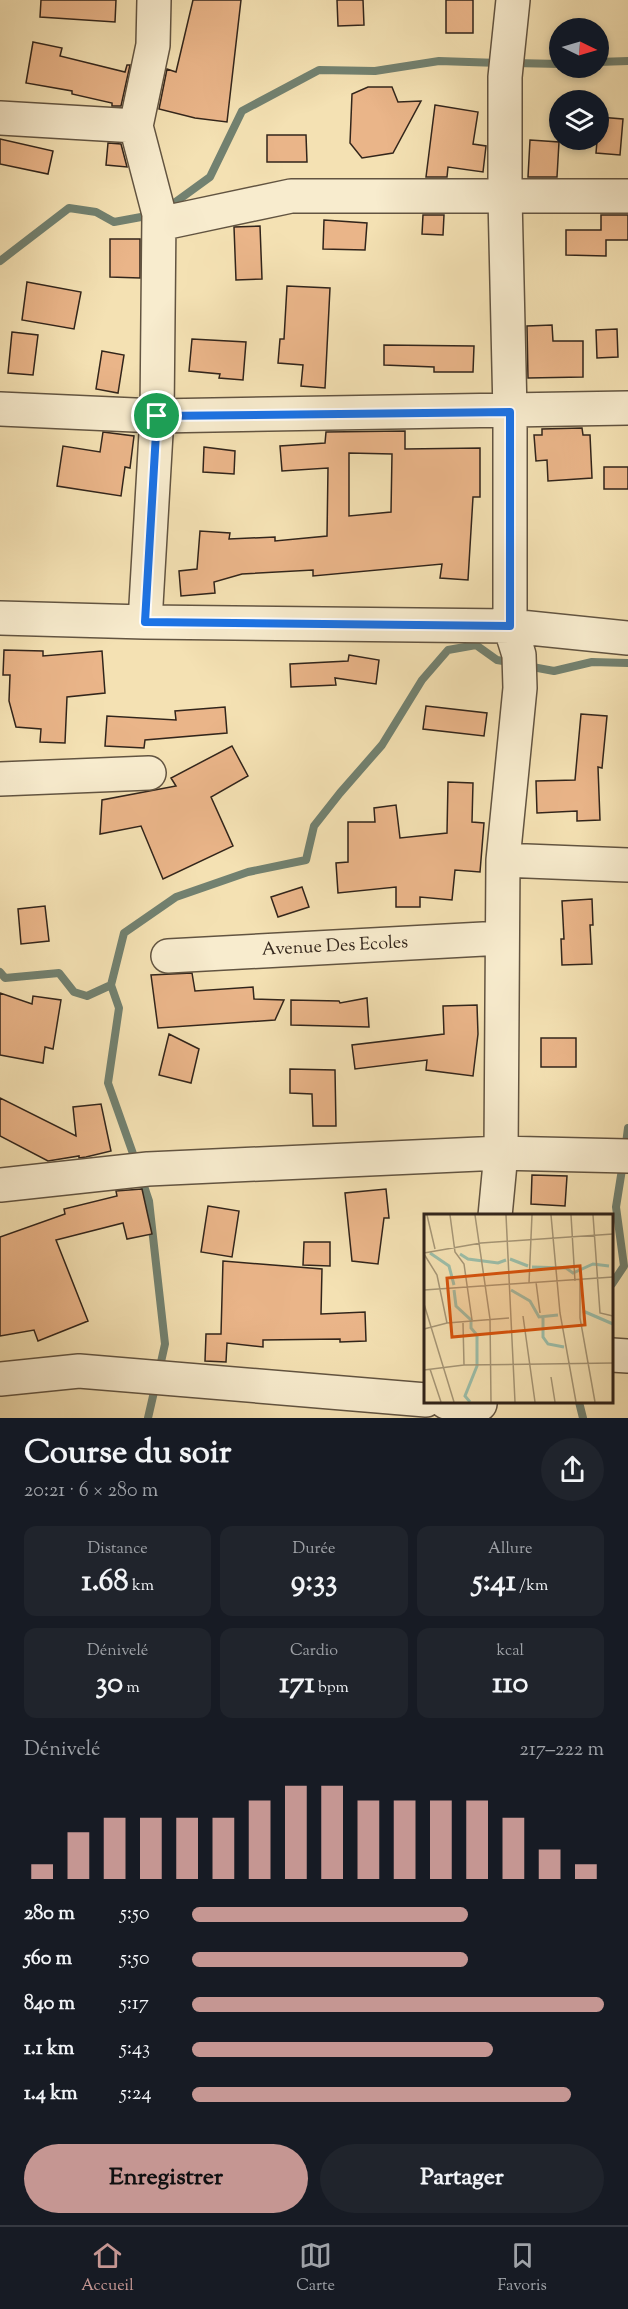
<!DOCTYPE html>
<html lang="fr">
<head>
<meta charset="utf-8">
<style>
	:root { --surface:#171b24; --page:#20242c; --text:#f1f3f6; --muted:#9ea1a6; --line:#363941; --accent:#c59692 }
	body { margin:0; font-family:"Sorts Mill Goudy",serif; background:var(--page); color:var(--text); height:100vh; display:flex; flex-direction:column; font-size:22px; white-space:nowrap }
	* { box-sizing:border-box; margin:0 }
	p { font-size:20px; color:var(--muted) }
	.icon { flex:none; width:33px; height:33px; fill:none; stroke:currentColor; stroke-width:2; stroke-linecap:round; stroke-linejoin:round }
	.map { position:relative; height:1418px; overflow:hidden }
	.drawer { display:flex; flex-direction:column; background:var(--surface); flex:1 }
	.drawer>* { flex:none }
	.needle { width:39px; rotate:95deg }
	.fabs { position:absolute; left:549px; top:18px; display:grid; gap:12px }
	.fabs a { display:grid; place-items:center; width:60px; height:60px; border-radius:50%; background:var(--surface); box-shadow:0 3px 9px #0003; font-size:30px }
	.pin { position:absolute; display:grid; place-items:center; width:51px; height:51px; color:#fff; margin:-26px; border:3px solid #fff; border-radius:50%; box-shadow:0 2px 6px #0007 }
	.round { display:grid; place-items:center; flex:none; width:63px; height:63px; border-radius:32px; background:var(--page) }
	.head { display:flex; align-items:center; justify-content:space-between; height:102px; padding:0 24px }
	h1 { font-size:33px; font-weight:700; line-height:45px }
	.metrics { display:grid; grid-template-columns:repeat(3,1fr); gap:9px; height:102px; padding:6px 24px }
	.metrics div { display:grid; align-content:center; border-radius:12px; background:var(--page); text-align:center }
	.metrics b { font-size:30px; font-weight:700 }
	.metrics small { font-size:16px; font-weight:400 }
	.metrics p { font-size:16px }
	.chart { height:168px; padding:12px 24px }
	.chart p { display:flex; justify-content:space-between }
	.chart svg { width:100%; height:108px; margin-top:6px; stroke:var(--accent); stroke-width:6 }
	.button { display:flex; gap:12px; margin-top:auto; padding:12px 24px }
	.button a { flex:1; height:69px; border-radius:36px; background:var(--accent); color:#111; font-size:24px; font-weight:700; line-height:69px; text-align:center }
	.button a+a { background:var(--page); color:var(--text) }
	ul { padding:0 24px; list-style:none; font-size:20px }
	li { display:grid; grid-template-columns:96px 72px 1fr; align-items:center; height:45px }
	li i { height:15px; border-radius:8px; background:var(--accent) }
	.tabs { display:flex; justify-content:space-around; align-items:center; height:84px; border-top:2px solid var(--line); background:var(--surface); font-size:16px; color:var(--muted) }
	.tabs a { display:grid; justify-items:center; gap:3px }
	.tabs .on { color:var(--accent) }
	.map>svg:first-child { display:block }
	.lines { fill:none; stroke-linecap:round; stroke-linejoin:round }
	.stream { stroke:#728170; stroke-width:8 }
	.building { fill:#eab589; stroke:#32251b; stroke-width:1.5; fill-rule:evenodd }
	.minor-casing { stroke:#625441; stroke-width:36 }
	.minor { stroke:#f8ecce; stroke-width:33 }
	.route-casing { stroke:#fff; stroke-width:12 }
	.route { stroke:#1a73e8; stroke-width:8 }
	.labels { text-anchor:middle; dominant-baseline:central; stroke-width:4.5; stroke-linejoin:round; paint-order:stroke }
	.street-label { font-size:18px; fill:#32251b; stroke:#f8ecce }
	.inset-river { fill:none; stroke:#9cbea9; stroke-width:3 }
	.inset-road { fill:none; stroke:#a69676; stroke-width:1.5 }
	.view { fill:#d6540e; fill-opacity:0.15; stroke:#d6540e; stroke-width:3 }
	.inset-edge { fill:none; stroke:#32251b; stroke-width:3 }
</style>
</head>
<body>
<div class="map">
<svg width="628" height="1418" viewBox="0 0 628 1418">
	<rect width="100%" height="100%" fill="#f4e1b3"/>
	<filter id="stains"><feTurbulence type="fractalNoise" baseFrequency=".00333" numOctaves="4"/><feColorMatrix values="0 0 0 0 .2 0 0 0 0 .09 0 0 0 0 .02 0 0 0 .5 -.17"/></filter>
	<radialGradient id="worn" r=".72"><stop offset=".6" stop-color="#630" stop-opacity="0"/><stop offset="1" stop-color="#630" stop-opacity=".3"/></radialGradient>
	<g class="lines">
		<path class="stream" d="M598,62L628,61
			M514,63L560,64
			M166,209L210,177L242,111L319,70L375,71L439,61L499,63
			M0,261L69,208L96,212L114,222L152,215
			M527,666L554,671L592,662L628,663
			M0,972L5,978L59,973L74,992L87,996L111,985
			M625,1151L628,1128
			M137,1165L108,1083L119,1008L111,985L124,933L176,897L248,872L306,860L314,826L340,793L382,745L422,680L448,650L476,645L497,660L514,663
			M141,1177L149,1201L165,1344L159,1371
			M612,1284L624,1266L616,1207L623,1163
			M579,1402L583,1418
			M148,1418L156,1383"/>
	</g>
	<path class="building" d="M41,0H116L115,22L40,17Z
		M193,0H241L227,122L195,118L159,109L167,69L176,72Z
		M337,0H363L364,25L338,26Z
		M446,0H473V33H446Z
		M33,42L62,48L60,56L125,72L127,65H130L121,106H112V103L72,94V91L26,83Z
		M368,87H392L398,102L421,101L393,153L362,158L350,143L352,94Z
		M435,105L478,112L473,144L486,146L483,172L448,167L447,177H426Z
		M599,117L623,119L620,155L596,153Z
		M267,135H306L307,162H267Z
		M0,139L53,151L48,174L0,164Z
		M530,140L559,142L557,177H528Z
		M108,143L121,144L127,167L106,165Z
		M423,215H444L443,235L422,234Z
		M601,215H628V240H606V256L566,255V230H601Z
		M324,220L367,223L365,250L323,249Z
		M260,226L262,279L236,280L234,227Z
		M110,239H140V278L110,277Z
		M27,282L81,292L74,329L22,320Z
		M287,286L330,288L325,388L301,386L303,365L278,363L280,339H284Z
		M552,325L553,341H583V377L528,378L527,326Z
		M617,329L618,357L597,358L596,330Z
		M12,332L38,335L33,375L8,373Z
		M192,339L246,342L243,380L219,378L220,374L189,371Z
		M384,345L474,346L473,372H434V367L384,365Z
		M102,351L124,355L118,393L96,389Z
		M582,428L583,435H590L592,478L548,481L547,460L536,461L534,435H542V429Z
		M405,431V449L480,448V497H473L468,580L440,578L442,564L313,576V570L242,574L214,582L215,593L181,596L179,571L197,569L200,531L230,533L229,539L275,537V541L327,536L328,468L282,471L280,446L325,443L326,432ZM349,453L392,454L391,512L349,516Z
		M103,432L134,436L130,468L125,467L121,496L57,486L63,446L100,452Z
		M204,447L235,451L234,474L203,472Z
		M604,467H628V489H604Z
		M4,650L43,651V656L102,651L105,693L67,697L65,743L40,742L41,729L16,727L9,701L10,675H3Z
		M349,655L379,660L376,684L335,678L336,685L291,687L290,664L348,661Z
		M426,706L487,713L484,736L423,729Z
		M225,707L227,733L145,740L144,748L105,746L107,716L176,720L175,711Z
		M581,714L607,716L602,768L598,767L600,820L577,821V811L537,813L536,781L575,780Z
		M232,746L248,776L211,797L233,846L163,879L141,826L100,834L102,800L176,786L171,778Z
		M448,782L473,783L472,822L484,823L480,872L455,870L452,900L420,897V907H396V887L338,893L336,863L348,862V822H375L374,808L396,805L400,838L447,833Z
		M302,887L309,907L278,917L271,897Z
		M592,899L593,925H590L592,964L562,965L561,939H564L562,901Z
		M45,906L49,941L21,944L18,909Z
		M192,973L195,991L253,987L254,999L284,1000L275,1020L158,1028L151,975Z
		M0,993L32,1004L33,996L61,1000L53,1049L45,1047L43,1063L0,1055Z
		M367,998L369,1027L291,1025V1000L339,1001L340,1003Z
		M477,1005L478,1034L473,1076L426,1070L427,1060L355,1069L352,1045L444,1034L443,1006Z
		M169,1034L199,1049L191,1083L159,1075Z
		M541,1038H576V1067H541Z
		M290,1069L335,1070L336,1126H313L312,1094L290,1093Z
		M0,1098L76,1136L73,1107L101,1104L111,1151L86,1157L79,1158V1156L48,1161L0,1136Z
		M532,1175L567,1176L565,1206L531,1204Z
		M142,1189L152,1234L127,1239L123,1223L56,1240L88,1321L38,1341L34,1330L0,1336V1237L65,1214L64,1209L117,1196L116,1191Z
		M386,1189L389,1218H384L378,1264L352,1261L345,1193Z
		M208,1206L239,1211L232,1257L201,1252Z
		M304,1242H330V1266L303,1265Z
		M223,1261L322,1269L321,1314L365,1312L366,1341L340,1342V1339L263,1340V1347L227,1343L226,1362L205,1361L206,1334H221Z"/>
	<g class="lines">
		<defs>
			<path id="minor" d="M0,118L136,126
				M159,224L291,196H628
				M0,409L157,416L628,408
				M0,618L145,622L510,626L628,638
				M145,622L157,416L159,214L136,126L153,45L154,0
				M0,779L149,773
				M503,860L628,865
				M168,956L502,938
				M0,1185L148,1169L501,1153L628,1156
				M495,1216L501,1153L503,860L520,688L519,655L510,626V412L505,197V77L513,0
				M612,1355L628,1356
				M0,1379L79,1371L426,1400
				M446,1402L480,1404"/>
		</defs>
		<use href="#minor" class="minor-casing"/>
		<use href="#minor" class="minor"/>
	</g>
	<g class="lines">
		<defs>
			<path id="route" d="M510,412V626L145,622L157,416Z"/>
		</defs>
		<use href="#route" class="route-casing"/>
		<use href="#route" class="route"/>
	</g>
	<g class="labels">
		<g class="street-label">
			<text transform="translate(335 947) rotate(-3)">Avenue Des Ecoles</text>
		</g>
	</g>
	<g transform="translate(424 1214)">
		<rect width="189" height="189" fill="#f4e1b3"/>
		<path class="inset-river" d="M6,39L25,52L30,71M36,40L44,45L74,49L82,46M86,45L104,52M108,53L142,54L149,59L169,50L185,52M30,76L32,92L47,106V114L53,121V152L41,182L46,188M87,76L106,87L115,103L134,101M159,97L189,110M119,104V123L124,130L140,133"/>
		<path class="inset-road" d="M3,1L11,35M26,1L31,38L40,50L48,106M51,1L66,105L67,188M82,1L91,188M127,1L136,99L152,188M147,1L151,67M169,1L176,99L189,102M0,39L57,29L189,20M0,40L13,61L23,109M156,66V104L171,188M112,68L116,99M105,69L108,1M0,76L189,63M0,90L30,188M99,102L111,188M39,109L40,151M0,115L23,109L85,104M6,155L17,188M0,156L40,151L189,149M127,163L131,188"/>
		<path class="view" d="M156,52L161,111L28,123L23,64Z"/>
		<rect width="189" height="189" class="inset-edge"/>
	</g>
	<rect width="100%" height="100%" filter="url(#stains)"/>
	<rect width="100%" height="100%" fill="url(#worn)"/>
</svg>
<div class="fabs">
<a><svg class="needle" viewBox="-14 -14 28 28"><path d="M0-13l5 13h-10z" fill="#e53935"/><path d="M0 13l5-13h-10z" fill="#9ea1a6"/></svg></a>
<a><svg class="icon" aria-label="layers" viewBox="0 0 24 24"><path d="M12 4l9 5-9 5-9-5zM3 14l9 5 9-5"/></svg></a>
</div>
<div class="pin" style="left:157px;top:416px;background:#1e9e55"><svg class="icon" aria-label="arrive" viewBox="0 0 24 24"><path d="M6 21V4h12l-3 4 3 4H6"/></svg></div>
</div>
<section class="drawer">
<div class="head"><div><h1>Course du soir</h1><p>20:21 · 6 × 280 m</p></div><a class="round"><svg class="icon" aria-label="share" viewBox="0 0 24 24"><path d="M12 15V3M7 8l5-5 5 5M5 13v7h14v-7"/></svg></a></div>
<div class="metrics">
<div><p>Distance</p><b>1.68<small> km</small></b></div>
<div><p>Durée</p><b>9:33</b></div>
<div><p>Allure</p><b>5:41<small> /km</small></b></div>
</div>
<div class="metrics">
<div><p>Dénivelé</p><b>30<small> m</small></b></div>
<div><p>Cardio</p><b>171<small> bpm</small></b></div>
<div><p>kcal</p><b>110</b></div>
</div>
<div class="chart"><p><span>Dénivelé</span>217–222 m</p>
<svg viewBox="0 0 160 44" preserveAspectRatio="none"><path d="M5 44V38M15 44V25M25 44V19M35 44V19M45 44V19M55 44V19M65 44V12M75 44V6M85 44V6M95 44V12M105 44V12M115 44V12M125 44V12M135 44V19M145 44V32M155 44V38"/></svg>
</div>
<ul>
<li><b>280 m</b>5:50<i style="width:67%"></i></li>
<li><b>560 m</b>5:50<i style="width:67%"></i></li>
<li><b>840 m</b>5:17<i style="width:100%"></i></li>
<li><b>1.1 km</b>5:43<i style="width:73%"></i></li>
<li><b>1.4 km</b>5:24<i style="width:92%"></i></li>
</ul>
<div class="button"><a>Enregistrer</a><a>Partager</a></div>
</section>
<nav class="tabs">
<a class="on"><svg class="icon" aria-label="home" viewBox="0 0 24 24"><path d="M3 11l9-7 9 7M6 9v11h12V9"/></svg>Accueil</a>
<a><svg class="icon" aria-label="map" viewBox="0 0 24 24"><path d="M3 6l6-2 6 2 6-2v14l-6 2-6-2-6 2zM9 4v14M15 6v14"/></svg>Carte</a>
<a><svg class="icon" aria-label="saved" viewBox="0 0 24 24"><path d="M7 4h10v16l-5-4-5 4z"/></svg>Favoris</a>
</nav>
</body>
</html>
